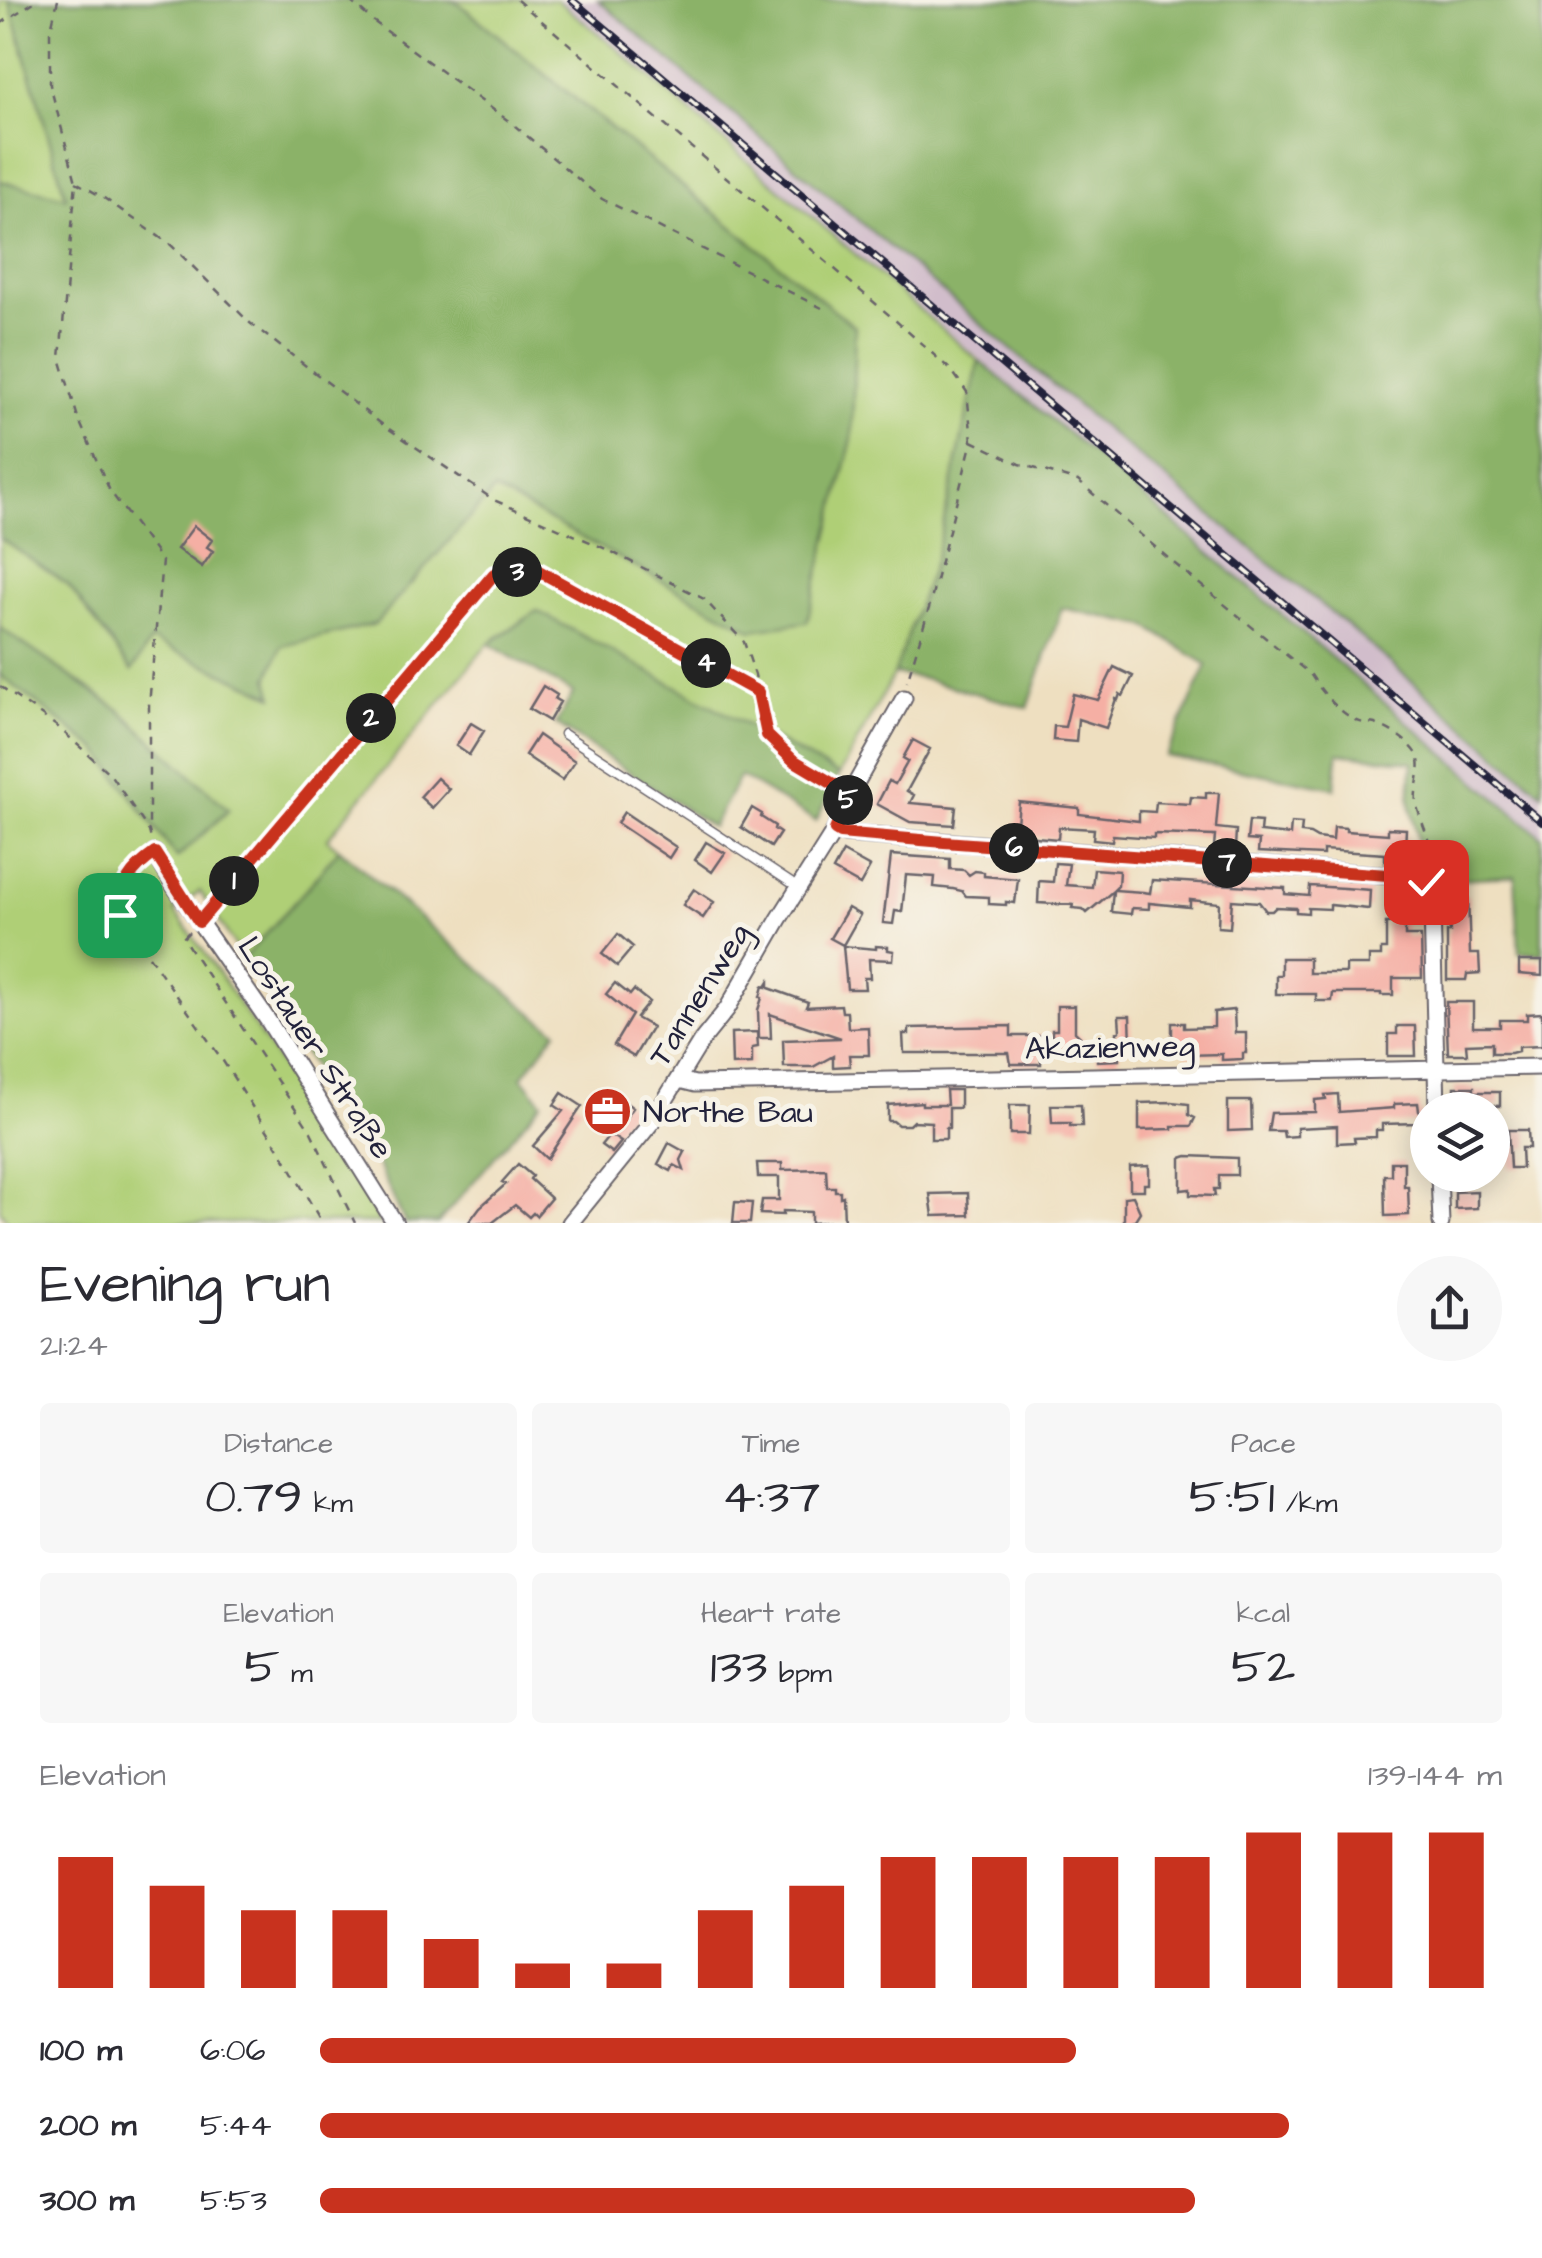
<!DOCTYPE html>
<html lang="en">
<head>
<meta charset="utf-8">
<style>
	:root { --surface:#fff; --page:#f7f7f7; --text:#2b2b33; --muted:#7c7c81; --accent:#c8321e }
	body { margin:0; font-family:"Architects Daughter",sans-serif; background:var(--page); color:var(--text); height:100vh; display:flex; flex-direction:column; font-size:38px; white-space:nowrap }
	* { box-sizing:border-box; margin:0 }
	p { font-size:32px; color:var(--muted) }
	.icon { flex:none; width:55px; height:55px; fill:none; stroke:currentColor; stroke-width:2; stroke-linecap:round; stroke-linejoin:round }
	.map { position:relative; height:1223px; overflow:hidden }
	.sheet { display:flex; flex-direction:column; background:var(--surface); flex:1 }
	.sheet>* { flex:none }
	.buttons { position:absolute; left:1410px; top:1092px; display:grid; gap:20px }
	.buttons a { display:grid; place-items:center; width:100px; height:100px; border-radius:50%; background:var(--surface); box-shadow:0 5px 25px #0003; font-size:50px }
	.pin { position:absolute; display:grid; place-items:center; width:85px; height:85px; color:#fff; margin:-42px; border-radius:20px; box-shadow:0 5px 15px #0006 }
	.km { position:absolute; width:50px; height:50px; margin:-25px; border-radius:50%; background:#222; color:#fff; font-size:28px; line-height:50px; text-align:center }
	.round { display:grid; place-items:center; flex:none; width:105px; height:105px; border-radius:52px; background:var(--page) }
	.head { display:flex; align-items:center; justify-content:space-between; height:170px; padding:0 40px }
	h1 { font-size:55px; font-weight:600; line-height:75px }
	.figures { display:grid; grid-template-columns:repeat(3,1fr); gap:15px; height:170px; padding:10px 40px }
	.figures div { display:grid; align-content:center; border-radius:10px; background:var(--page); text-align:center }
	.figures b { font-size:50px; font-weight:600 }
	.figures small { font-size:28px; font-weight:400 }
	.figures p { font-size:28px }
	.chart { height:280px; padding:20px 40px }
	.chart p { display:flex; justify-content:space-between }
	.chart svg { width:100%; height:180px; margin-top:10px; stroke:var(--accent); stroke-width:6 }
	ul { padding:0 40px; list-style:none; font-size:32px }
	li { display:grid; grid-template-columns:160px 120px 1fr; align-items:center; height:75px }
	li i { height:25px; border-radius:12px; background:var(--accent) }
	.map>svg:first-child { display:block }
	.industrial { fill:#d1bdcb }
	.green { fill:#afcf76; stroke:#687858; stroke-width:2.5 }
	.forest { fill:#8bb267; stroke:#566a51; stroke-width:2.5 }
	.building { fill:#f5afa4 }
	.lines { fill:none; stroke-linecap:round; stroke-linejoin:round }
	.lane-casing { stroke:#69646a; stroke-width:11 }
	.street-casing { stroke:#69646a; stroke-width:19 }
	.path { stroke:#69646a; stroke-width:2.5; stroke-dasharray:8 8; stroke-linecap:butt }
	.lane { stroke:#fff; stroke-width:8 }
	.street { stroke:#fff; stroke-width:15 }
	.rail-casing { stroke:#22223b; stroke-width:8 }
	.rail { stroke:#f7f3e8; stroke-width:4; stroke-dasharray:11; stroke-linecap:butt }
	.route-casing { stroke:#fff; stroke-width:20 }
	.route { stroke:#c8321e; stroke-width:12 }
	.labels { text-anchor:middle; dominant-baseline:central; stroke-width:10; stroke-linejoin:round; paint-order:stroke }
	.street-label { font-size:32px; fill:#22223b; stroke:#f7f3e8 }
	.poi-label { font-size:32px; fill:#22223b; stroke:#f7f3e8; text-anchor:start }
</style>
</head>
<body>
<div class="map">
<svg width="1542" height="1223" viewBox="0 0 1542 1223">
	<rect width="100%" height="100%" fill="#f7f3e8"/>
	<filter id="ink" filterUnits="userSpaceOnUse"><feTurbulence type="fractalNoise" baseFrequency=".01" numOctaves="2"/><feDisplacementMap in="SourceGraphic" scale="20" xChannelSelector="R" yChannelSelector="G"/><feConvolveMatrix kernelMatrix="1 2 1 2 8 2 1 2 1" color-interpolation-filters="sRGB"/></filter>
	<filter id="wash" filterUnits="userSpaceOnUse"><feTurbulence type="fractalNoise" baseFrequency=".0048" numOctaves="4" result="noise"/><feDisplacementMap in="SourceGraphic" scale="40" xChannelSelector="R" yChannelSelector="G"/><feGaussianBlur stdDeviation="2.25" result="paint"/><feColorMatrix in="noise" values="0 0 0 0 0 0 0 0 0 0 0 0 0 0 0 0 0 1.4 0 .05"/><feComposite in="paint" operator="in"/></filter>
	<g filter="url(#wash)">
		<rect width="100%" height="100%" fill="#eedfc0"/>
		<path class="industrial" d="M557,0H598L1110,433L1345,624L1542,793V837Z"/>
		<path class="green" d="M0,0H9L66,198L0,181Z
			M448,0H557L620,51L979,361L936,557L894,674L839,775L537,611L488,644L327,839L339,849L310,885L243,959L200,891L174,911L205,953L322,1127L381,1223H9L0,1210V675L98,750L177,858L228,810L120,710L0,628V538L68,585L131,670L150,639L273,696L268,678L282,646L375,624L494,490L752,630L855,327L458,3Z"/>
		<path class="forest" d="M9,0H448L458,3L855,327L852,439L807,622L752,630L494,490L375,624L282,646L268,678L274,696L151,640L132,671L68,585L0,538V181L66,197Z
			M598,0H1542V793L1345,624L1110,433Z
			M979,361L1090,451L1542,837V953H1519L1515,876L1438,880L1434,872L1420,870L1419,849L1409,798L1413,762L1338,753L1335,788L1166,756L1207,665L1146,626L1062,608L1028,708L920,678L894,674L936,557Z
			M537,611L839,775L816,821L740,776L712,827L556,724L573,693L489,644Z
			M0,628L119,710L229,810L177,858L98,750L0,675Z
			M339,849L537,1017L557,1031L522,1077L542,1102L438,1223H405L378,1165L243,959L310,885Z"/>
		<g id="blocks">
			<path class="building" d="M194,526L212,540L207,547L213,551L202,567L177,549Z
				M1114,667L1133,676L1123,696L1120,694L1118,700L1116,699L1106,728L1078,719L1076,742L1053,740L1054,726L1065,727L1073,694L1098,700Z
				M543,686L557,695L555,699L560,702L549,721L529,709Z
				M471,723L484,731L469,755L456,746Z
				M538,735L575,761L562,780L525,755Z
				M913,740L930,749L907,791L914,795L910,803L956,807L954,825L910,822L877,804L889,781L895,784L908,761L903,758Z
				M437,778L449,789L432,808L420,797Z
				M1206,793H1219L1216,828L1236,830L1235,848L1214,847L1215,836L1154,834V838L1113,835L1112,841L1093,839L1094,829L1059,827L1058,839L1013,835L1014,823L1017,824L1019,802L1079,808V814L1139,821V811L1155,812L1156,802L1190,804L1191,797L1206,798Z
				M752,808L762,814L761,817L775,826L774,829L780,833L771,847L741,827Z
				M624,812L676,847L669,858L617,823Z
				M1249,821L1261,822L1260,832L1290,835L1291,823L1302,824L1301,833L1310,834L1317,838L1333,840L1334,827L1346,828V831L1388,834V828L1406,829L1405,849H1419L1420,864L1385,862V854L1323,850V855L1258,852L1259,841L1247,840Z
				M706,842L725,853L712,872L695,860Z
				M843,852L870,867L860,885L833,870Z
				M891,855L950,859V869L964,870L969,875L975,871L984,872V876L1018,879L1015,903L1006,902V905L989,904V897L966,896L962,891L953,889L934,887L935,877L906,875L902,912L895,911L893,924L883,923Z
				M1055,863L1069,864L1066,885L1092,887L1094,869L1119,871L1118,886L1114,890L1143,892L1150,893L1152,880L1285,888V894L1309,896L1310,886L1344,888L1370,890L1369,909L1330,905V909L1308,908V913L1296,912V908L1276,907L1272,911H1266L1259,902L1232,900L1230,928L1218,927L1219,903L1190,900V907L1149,903V909L1132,908L1131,914L1111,912L1113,891L1087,913L1083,909L1072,908L1073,905L1038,903L1039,881L1053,882Z
				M1458,879V885L1463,884L1464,896H1468L1470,954H1479L1480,973L1467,974L1466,980H1447V932H1450L1446,880Z
				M694,889L714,902L703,918L683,905Z
				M848,908L860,915L843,945L830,938Z
				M1405,922V936H1421L1422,978H1393V995H1381V993H1333L1332,1001H1316V994H1276V975H1281V958H1309V973H1346V965H1369V956H1381V949H1386V923Z
				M618,934L633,947L617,966L602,954Z
				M843,946L876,949V946L888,947V950L894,951L893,960L869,959L870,978H864L865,989H847Z
				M1519,961H1542V976L1519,974Z
				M769,982V988L808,1002L806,1007L841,1005L842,1012H847L848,1028L868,1027L869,1055H849L850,1066L833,1067V1056L813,1067H784L783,1040L841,1038L770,1014L771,1038H759L758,1010L762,998L760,997L763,986L766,987Z
				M615,983L630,995L634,990L649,1002L636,1018L652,1027L634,1057L614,1045L632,1015L606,994Z
				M1446,1002H1473V1027H1500V1020H1527V1014L1542,1013V1046L1518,1047V1051L1511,1053H1492V1043L1466,1044L1467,1054H1448Z
				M1057,1006H1075V1032L1091,1047L1041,1048V1064H1011L1009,1053H904L903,1034H909V1028L1011,1026V1036H1052V1030H1057Z
				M1234,1010L1235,1033H1246V1053H1243V1059L1222,1060V1054L1185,1055V1047L1172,1048V1023H1184V1028L1214,1027V1012Z
				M1119,1016H1130L1131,1045L1119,1046V1060L1097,1061V1039L1117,1038V1032L1120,1031Z
				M1397,1026H1415L1416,1056H1388V1034H1397Z
				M757,1032L758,1047L752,1048V1064L732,1065L731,1033Z
				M1455,1087H1474V1092H1500V1106L1455,1104Z
				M946,1090H960V1108H949V1128H946V1139H931V1122L913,1121L909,1125H898L893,1121H888V1105L922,1102V1105H947Z
				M562,1093L582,1106L547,1159L533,1146L563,1111L554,1105Z
				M1338,1094L1339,1112L1394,1108V1104L1418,1103L1419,1111L1422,1115L1419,1123L1382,1124V1130H1376V1137L1354,1138L1355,1142L1337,1143V1126L1297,1128V1136L1284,1137L1283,1131H1268L1271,1113L1315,1112V1100L1326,1099L1325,1095Z
				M616,1095L633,1108L612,1136L621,1142L612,1153L601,1145L610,1134L595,1123Z
				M1228,1101H1251L1252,1130L1228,1131Z
				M1172,1102L1189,1104V1115L1195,1118L1191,1126H1172V1129L1139,1130V1103Z
				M1010,1105H1030L1029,1134H1010Z
				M1051,1105H1081L1082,1126H1070V1123H1052Z
				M1508,1130H1528L1529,1148H1521L1522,1168H1510Z
				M669,1143L685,1152L681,1160L684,1170L674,1165L671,1171L658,1164Z
				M1187,1156L1237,1158V1175H1219V1189H1214L1215,1196L1190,1195V1189L1181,1190V1158Z
				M1391,1162H1404V1186H1408L1409,1215L1385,1216L1384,1175H1391Z
				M757,1163H782V1170L826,1169L827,1187H835V1191H840V1197L843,1196L844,1221L811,1223V1212L783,1211V1215L760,1214L762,1200H779V1177H758Z
				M518,1164L532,1176L530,1179L551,1198L536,1216L533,1213L529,1217L515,1205L492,1223H468L480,1207L506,1184L502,1182Z
				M1149,1166V1184H1144V1190H1130V1167Z
				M1477,1191V1208L1455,1209V1192Z
				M968,1193L969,1215L933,1216L930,1194Z
				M1133,1196L1140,1212L1133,1223H1124V1197Z
				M735,1202L752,1203L750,1223H733Z"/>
		</g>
	</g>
	<g filter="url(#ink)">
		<use href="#blocks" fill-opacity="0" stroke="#69646a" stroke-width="2.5"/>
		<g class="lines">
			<defs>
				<path id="lane" d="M564,734L799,888"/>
				<path id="street" d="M835,830L845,834L1416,877C1430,883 1431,891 1432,906L1437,1110
					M155,853L173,884L269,1022L395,1223
					M679,1080L695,1084L1542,1067
					M1439,1175L1441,1223
					M570,1223L651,1123L702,1040L727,1009L779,919L835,830L850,794L904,698"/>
			</defs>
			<use href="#lane" class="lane-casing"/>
			<use href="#street" class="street-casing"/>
			<path class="path" d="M58,0L50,32V85L76,182L60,358L78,418L110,491L162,561L149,705V831
				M349,0L373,21L514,125L602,199L822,308
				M517,0L895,320L952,371L967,392L972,441L929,608L907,682
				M0,24L37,0
				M76,182L104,198L171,245L250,323L383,425L494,500L606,549L704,599L744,642L755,675L767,735L793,761L836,786
				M972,441L1020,464L1078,481L1175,564L1311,675C1322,692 1335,708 1353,719C1360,724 1367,722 1375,724C1389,728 1412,743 1418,756C1423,770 1414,787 1416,802C1422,828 1433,839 1431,869
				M0,686L58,727L110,774L149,831L151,839
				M144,861C126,876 118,892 120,915L223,1061L285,1158L322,1223
				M208,911L494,574L537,570L759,692
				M189,932L183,938L311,1132L355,1223"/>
			<use href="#lane" class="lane"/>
			<use href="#street" class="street"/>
			<defs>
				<path id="rail" d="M572,0L1542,822"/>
			</defs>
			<use href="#rail" class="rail-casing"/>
			<use href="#rail" class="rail"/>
		</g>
	</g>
	<g class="lines" filter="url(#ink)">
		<defs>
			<path id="route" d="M120,915C118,886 132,869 155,853L199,922L494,574L537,570L758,692L767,735L793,760L850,794L835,830L840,833L944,842L1401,876L1416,877L1426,882"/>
		</defs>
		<use href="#route" class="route-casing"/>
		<use href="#route" class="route"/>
	</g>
	<defs>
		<symbol id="office-disc" viewBox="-11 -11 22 22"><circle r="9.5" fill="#c8321e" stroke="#f7f3e8"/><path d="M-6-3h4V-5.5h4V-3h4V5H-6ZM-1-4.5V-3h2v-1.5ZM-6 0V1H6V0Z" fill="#fff"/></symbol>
	</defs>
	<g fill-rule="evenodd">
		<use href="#office-disc" x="580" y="1084" width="55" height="55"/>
	</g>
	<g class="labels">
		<g class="street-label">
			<text transform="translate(700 995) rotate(-58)">Tannenweg</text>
			<text transform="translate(315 1048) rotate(57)">Lostauer Straße</text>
			<text transform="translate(1110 1048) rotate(-1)">Akazienweg</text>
		</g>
		<g class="poi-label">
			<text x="643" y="1112">Northe Bau</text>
		</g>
	</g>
</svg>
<div class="buttons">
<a><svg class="icon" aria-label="layers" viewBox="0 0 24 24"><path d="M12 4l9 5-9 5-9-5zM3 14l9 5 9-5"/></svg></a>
</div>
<div class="pin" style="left:120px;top:915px;background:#1e9e55"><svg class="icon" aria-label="arrive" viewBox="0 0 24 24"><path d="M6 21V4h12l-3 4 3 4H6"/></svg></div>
<div class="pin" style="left:1426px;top:882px;background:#d93025"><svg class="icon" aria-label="check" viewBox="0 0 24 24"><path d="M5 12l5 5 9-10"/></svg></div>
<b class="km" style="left:234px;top:881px">1</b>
<b class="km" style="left:371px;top:718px">2</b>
<b class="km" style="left:517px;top:572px">3</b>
<b class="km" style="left:706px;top:663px">4</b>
<b class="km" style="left:848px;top:800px">5</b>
<b class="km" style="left:1014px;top:848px">6</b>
<b class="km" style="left:1227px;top:863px">7</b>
</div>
<section class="sheet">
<div class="head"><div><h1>Evening run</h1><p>21:24</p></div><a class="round"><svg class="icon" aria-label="share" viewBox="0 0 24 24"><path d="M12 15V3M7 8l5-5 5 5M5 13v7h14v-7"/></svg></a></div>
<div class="figures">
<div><p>Distance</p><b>0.79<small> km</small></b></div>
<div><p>Time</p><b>4:37</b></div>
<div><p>Pace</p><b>5:51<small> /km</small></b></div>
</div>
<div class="figures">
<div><p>Elevation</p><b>5<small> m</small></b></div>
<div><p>Heart rate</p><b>133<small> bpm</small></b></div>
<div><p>kcal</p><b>52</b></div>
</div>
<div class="chart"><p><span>Elevation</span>139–144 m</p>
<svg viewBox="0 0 160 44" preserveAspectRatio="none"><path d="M5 44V12M15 44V19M25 44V25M35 44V25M45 44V32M55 44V38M65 44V38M75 44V25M85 44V19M95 44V12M105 44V12M115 44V12M125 44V12M135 44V6M145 44V6M155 44V6"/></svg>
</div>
<ul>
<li><b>100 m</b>6:06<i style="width:64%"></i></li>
<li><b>200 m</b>5:44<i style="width:82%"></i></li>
<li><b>300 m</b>5:53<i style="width:74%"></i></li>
</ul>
</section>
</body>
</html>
